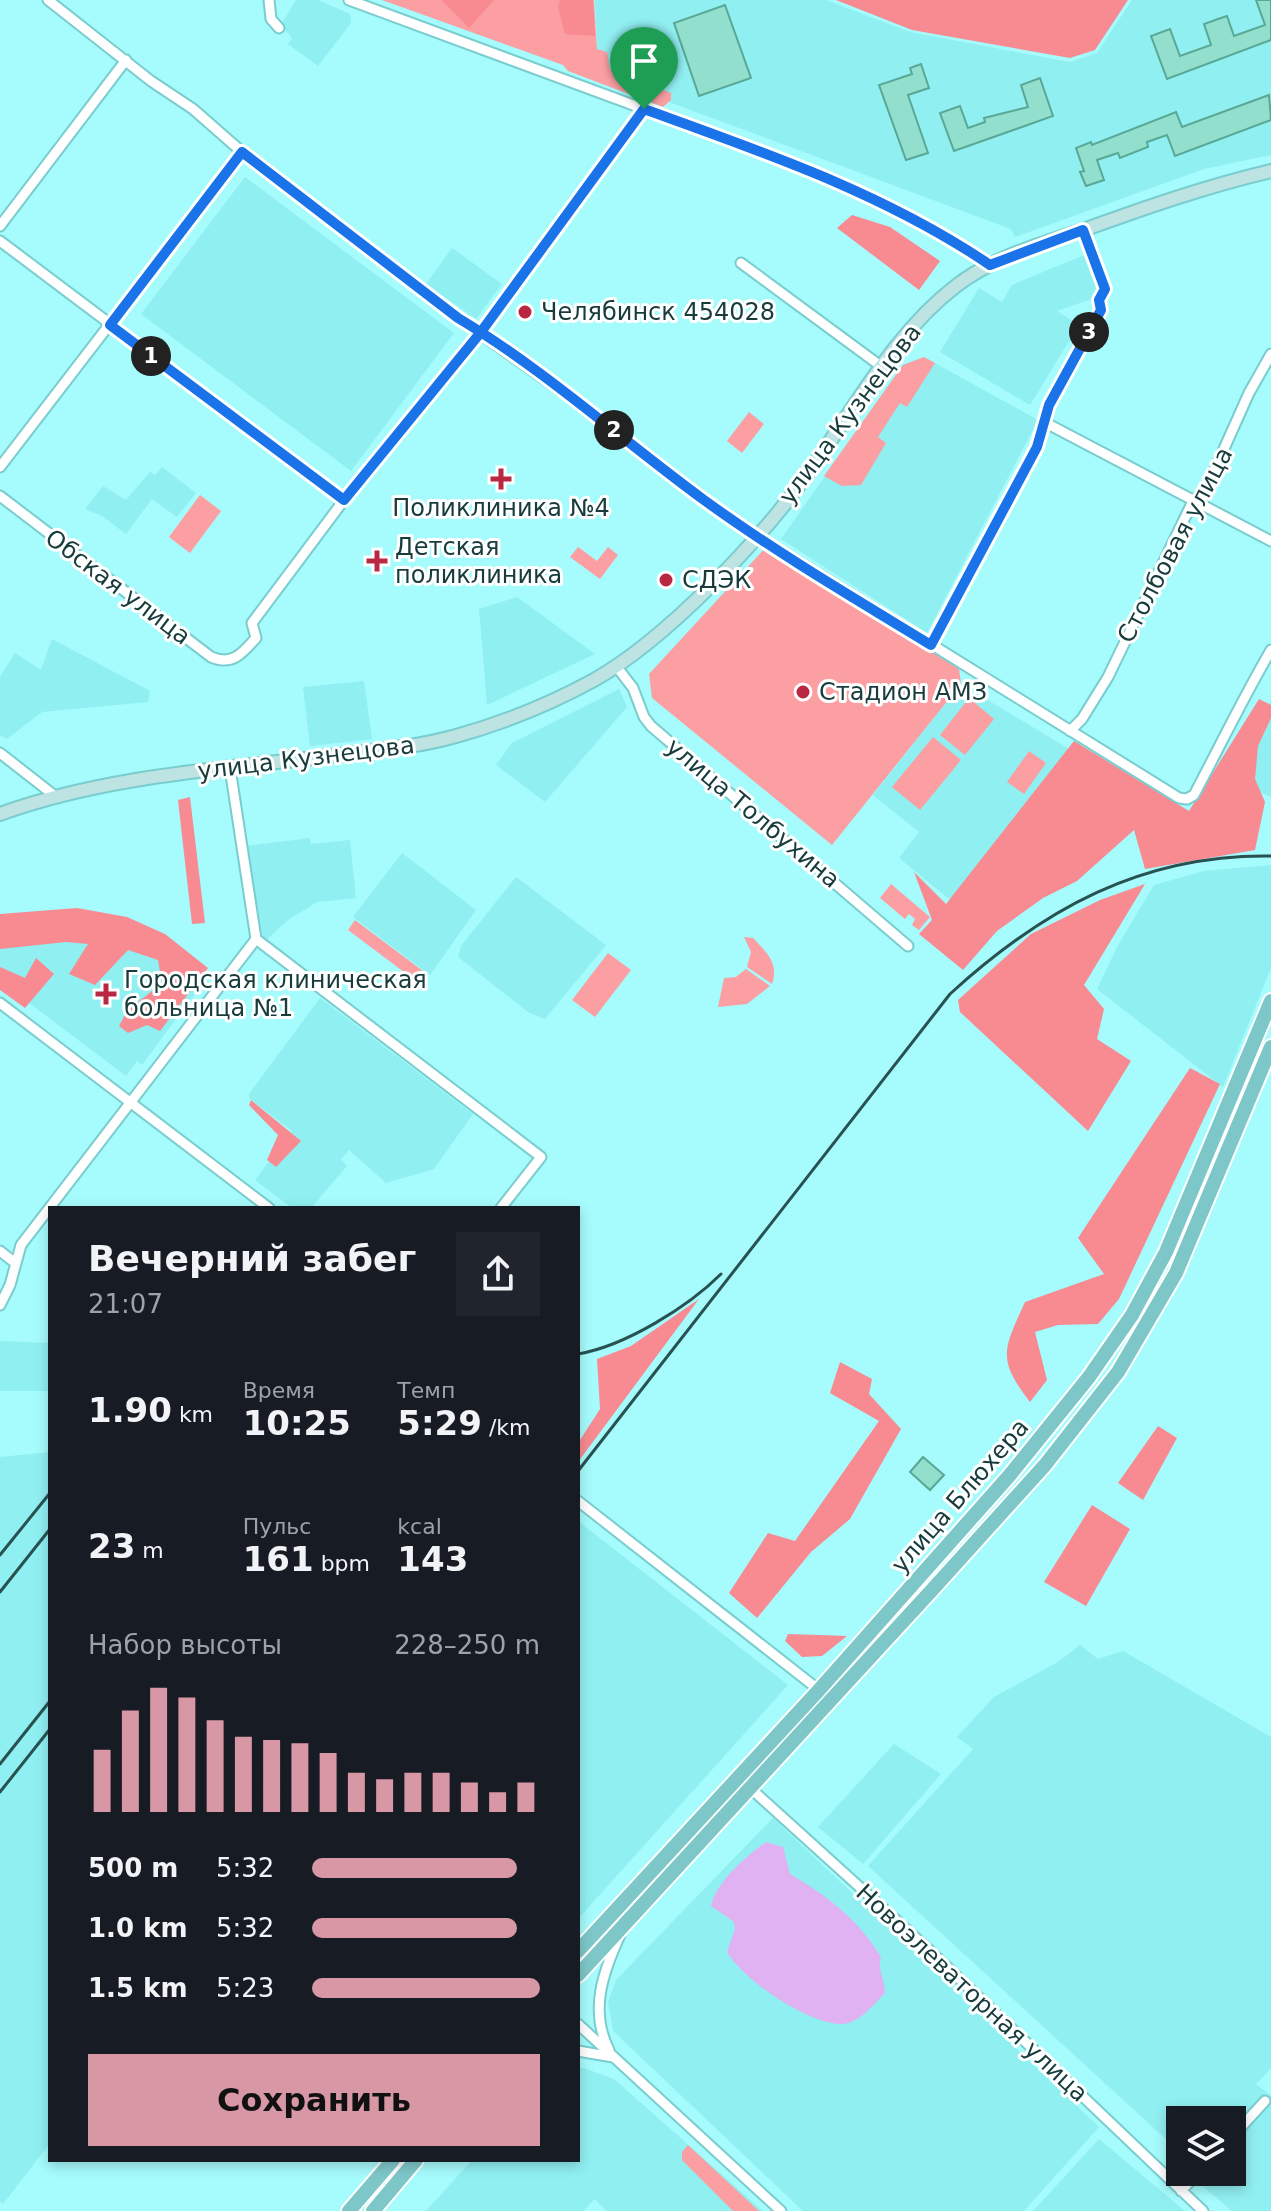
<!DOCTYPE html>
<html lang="ru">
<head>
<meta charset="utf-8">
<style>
	:root { --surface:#171b24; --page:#20242c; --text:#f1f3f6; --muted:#9ea1a6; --accent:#d897a5 }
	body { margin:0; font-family:"DejaVu Sans",sans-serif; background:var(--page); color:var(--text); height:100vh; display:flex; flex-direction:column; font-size:30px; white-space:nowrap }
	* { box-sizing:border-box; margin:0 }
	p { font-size:26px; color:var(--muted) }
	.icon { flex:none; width:44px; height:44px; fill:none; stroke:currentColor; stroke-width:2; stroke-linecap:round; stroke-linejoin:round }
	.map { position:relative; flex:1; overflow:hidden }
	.drawer { position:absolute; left:48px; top:1206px; width:532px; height:956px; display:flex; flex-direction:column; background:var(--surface); border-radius:0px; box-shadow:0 4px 12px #0003 }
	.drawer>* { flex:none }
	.fabs { position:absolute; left:1166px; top:2106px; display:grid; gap:16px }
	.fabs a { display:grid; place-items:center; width:80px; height:80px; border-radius:0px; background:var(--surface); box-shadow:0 4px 12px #0003; font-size:40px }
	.pin { position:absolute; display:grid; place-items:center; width:68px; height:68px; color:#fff; margin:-82px -34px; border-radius:50% 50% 50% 0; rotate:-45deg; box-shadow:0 0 8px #0007 }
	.pin .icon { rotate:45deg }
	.km { position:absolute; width:40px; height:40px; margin:-20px; border-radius:50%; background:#222; color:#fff; font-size:22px; line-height:40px; text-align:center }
	.round { display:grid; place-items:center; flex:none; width:84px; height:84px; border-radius:0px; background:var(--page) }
	.headline { display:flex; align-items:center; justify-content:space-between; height:136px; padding:0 40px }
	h1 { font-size:36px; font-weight:800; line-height:60px }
	.stats { display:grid; grid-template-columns:repeat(3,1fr); gap:12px; height:136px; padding:8px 40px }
	.stats div { display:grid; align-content:center }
	.stats b { font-size:34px; font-weight:800 }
	.stats small { font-size:22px; font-weight:400 }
	.stats p { font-size:22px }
	.chart { height:224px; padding:16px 40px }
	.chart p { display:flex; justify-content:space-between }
	.chart svg { width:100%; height:144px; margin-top:8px; stroke:var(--accent); stroke-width:6 }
	.cta { display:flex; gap:16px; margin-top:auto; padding:16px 40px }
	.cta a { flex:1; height:92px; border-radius:0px; background:var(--accent); color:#111; font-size:32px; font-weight:800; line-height:92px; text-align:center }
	ul { padding:0 40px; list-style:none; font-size:26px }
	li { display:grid; grid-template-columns:128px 96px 1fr; align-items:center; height:60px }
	li i { height:20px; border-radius:10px; background:var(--accent) }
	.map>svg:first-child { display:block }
	.built { fill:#90eff1 }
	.green { fill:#fb9fa3 }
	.forest { fill:#f88a91 }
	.water { fill:#e0b2f2 }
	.building { fill:#91dfcc; stroke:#59a795; stroke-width:2 }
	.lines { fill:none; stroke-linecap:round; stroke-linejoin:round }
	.street-casing { stroke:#79cdcf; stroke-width:13 }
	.secondary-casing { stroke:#79cdcf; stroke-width:16 }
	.primary-casing { stroke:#fff; stroke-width:18 }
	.street { stroke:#fff; stroke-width:9 }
	.secondary { stroke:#bee3e3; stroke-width:12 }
	.primary { stroke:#7ec7c8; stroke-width:14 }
	.rail { stroke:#285252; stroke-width:3 }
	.route-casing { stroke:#fff; stroke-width:16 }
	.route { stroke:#1a73e8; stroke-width:10 }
	.poi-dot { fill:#b92742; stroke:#fff; stroke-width:3 }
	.labels { text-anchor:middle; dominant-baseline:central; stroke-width:6; stroke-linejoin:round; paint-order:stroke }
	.poi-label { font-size:24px; fill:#183c3c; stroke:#fff; text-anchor:start }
	.street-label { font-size:24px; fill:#183c3c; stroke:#fff }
</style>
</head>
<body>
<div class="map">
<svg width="1271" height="2211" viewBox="0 0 1271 2211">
	<rect width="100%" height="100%" fill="#a6fbfc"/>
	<path class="built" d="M296,0H318L350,14L351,23L318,66L288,44L292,38L281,25Z
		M595,0H826L910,32L1070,62L1097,53L1132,0H1271V155L1204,169L1015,237L1011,229L599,76Z
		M245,177L454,333L351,471L141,314Z
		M452,248L502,284L476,319L426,284Z
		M1089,253L1103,295L1057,311L1079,325L1030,405L940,352L979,288L1002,302L1012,285Z
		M924,357L1038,420L927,633L781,539L903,365Z
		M162,467L196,493L177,517L152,499L126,534L102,516L85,509L103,486L126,500L150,472L155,475Z
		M517,597L595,654L487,705L479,609Z
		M52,639L150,691L148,702L42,712L7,739L0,735V677L15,653L41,670Z
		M364,681L372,739L310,746L303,687Z
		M961,684L1069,749L959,907L899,858L919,832L873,795Z
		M619,689L627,707L545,802L496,765L512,743Z
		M1271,700V797L1232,779Z
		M310,838L311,844L350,840L356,898L317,902L288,920L265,941L258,924L245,846Z
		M402,853L476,910L430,975L353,917Z
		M1271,865V968L1223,1087L1097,989L1117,947L1154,885L1204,871Z
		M516,877L606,945L545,1019L528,1012L458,957L461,946Z
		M0,926L160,942L207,977L142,1065L137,1061L126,1076L0,981Z
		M320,998L473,1114L434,1169L386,1183L349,1150L341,1159L347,1166L311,1208H292L255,1180L292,1131L249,1098V1094Z
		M0,1341L50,1343V1391H0Z
		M50,1452V2143L3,2204L0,2202V1457Z
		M578,1521L788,1685L578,1919Z
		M1080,1645L1098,1659L1123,1651L1271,1737V2068L1256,2084L1271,2096V2211H1232L1186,2172H1232V2120H1180V2152L868,1866L973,1749L957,1737L994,1697L1058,1662Z
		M894,1744L941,1774L863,1864L818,1827Z
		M773,1818L1099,2127L1024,2211H803L613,2031L608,2002L616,1980Z
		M578,2066L614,2079L763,2211H606L595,2199L583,2211H426L472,2160H578Z
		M1099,2139L1185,2211H1033Z"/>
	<path class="green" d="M382,0H594L597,49L607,52L610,69L671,93V100L663,107L568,71L563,65Z
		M924,357L935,363L907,407L900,403L878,437L886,443L861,485L842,486L824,476L903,365Z
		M749,412L764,424L742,453L727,441Z
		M200,495L221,511L190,553L169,537Z
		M578,547L597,561L608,547L618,555L600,579L570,557Z
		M766,547L959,669L961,684L832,845L652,698L649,674Z
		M969,698L994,719L965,755L940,735Z
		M933,737L961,760L920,810L892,787Z
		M1029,751L1046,763L1024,794L1007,782Z
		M891,884L930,917L919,930L912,925L915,919L909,914L905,919L880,898Z
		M355,920L423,971L416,981L348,930Z
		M744,937L753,938C767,953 779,963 772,984L747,967L751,952Z
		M608,953L631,970L595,1017L572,1000Z
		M746,969L770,986L747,1004L718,1007L724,978L736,977Z
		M688,2145L759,2211H733L682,2160V2152Z"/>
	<path class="forest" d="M441,0H494L469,28Z
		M560,0H593L595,36L565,34L558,8Z
		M836,0H1128L1095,50L1070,58L912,30Z
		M852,215L890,227L940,261L919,290L837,228Z
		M1259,699L1271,705V718L1258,746L1255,779L1265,802L1255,850L1145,869L1134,830L1077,881L1043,898L997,931L963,970L919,934L932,920L914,872L946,904L1074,741L1189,811Z
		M190,797L205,923L192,924L178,800Z
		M1145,884L1084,985L1104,1009L1097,1039L1131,1061L1088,1131L960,1012L958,1000L1031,934L1100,900Z
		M77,908L127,917L165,934L208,968L160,1031L147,1025L128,1033L119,1026L127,1011L162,983L158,960L128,950L95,985L69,974L88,944L66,942L0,949V914Z
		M36,958L54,974L25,1008L0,990V967L25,978Z
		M1190,1068L1220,1084L1119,1299L1098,1324L1058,1325L1035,1332L1047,1380L1030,1402C996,1358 1004,1349 1025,1302L1104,1274L1078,1238Z
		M251,1100L301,1141L276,1167L267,1160L278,1135L249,1105Z
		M699,1299L578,1462V1443L600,1409L597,1359L631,1346Z
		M840,1362L872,1379L869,1394L901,1429L850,1519L811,1552L757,1618L729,1593L768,1533L795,1541L879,1421L830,1393Z
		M1158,1426L1177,1438L1143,1500L1118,1483Z
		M1092,1505L1130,1529L1086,1606L1044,1582Z
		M788,1634L847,1636L822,1656L802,1657L785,1641Z"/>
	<path class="water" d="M766,1842L783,1847L790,1874C826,1895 859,1920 881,1957C877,1969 885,1980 885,1993C873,2005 858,2025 840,2024C807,2023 743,1980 727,1952L735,1929L734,1922L711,1906C716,1882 746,1856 766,1842Z"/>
	<path class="building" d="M1256,0H1271V40L1167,79L1151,36L1170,29L1180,56L1211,45L1204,24L1218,19L1227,16L1234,36L1265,25Z
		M725,5L751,78L699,96L674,23Z
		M921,64L929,88L908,95L928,153L906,160L879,85L912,74L910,68Z
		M1040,78L1053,116L954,151L940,113L960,106L968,128L985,122L984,118L1028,107L1021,85Z
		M1269,95L1271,120L1175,156L1167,135L1147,142L1148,147L1120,158L1118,153L1097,160L1104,180L1086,186L1080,172L1084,171L1076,148L1091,142L1092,145L1176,112L1182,127Z
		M923,1457L944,1475L930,1490L910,1472Z"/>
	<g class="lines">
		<defs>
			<path id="street" d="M48,0L151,81L193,109L242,152L458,318L563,392L739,525L1179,798L1187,799L1194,795C1220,746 1243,698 1271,650
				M269,0L271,19L279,28
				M349,0L817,173C877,199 937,229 990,265
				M0,226L126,60
				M0,241L344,500
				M741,263L882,367
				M1044,422L1271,541
				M0,467L242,152
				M0,496L211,657C232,666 242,654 256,638L252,623L344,500L481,332L644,109
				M931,645L1037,447L1049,405L1101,310L1099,300L1105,289L1083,230
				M616,666L633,688L644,717L651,726L908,946
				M1070,731L1082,719L1108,677L1193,501L1206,489L1249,393L1271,354
				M0,753L55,796
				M230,768L256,939L541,1157L501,1208
				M0,1003L269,1208
				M0,1251L14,1262
				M0,1305L10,1285L21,1245L256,939
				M578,1501L819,1690
				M738,1777L927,1948L1203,2211
				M578,2024L781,2211
				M609,2050C589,2011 603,1972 620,1935
				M578,2051L613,2057
				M1232,2137L1265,2101
				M1181,2191L1199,2172"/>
			<path id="secondary" d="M0,814C108,775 225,769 338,755C377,750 418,747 456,736C503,723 552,703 594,680C665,640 761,540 808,473C854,410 893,334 956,286C993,257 1042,244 1086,229C1147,207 1207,186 1271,171"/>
			<path id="primary" d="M578,1951L819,1690L1009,1476L1089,1377L1132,1315L1166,1252L1271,1001
				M578,1975L932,1590L1045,1465L1118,1372L1176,1273L1271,1047
				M349,2211L393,2160
				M373,2211L416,2160"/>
		</defs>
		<use href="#street" class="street-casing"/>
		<use href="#secondary" class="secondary-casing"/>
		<use href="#primary" class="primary-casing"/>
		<use href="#street" class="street"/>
		<use href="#secondary" class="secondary"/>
		<use href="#primary" class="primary"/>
		<path class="rail" d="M578,1354C625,1346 688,1307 721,1274
			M578,1471L950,994C1043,909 1142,854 1271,856
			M0,1555L50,1493
			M0,1592L50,1529
			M0,1764L50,1701
			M0,1792L50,1729"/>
	</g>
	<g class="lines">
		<defs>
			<path id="route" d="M644,109L481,332L344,500L110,325L242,152L458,318C545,370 622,440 704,500C777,553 854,598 931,645L1037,447L1049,405L1101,310L1099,300L1105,289L1083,230L990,265C884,193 763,152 644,109"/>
		</defs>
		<use href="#route" class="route-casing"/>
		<use href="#route" class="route"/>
	</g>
	<g class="poi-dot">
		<circle cx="525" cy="312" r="8"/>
		<path d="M497 467h8v8h8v8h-8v8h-8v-8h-8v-8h8z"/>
		<path d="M373 549h8v8h8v8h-8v8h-8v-8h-8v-8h8z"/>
		<circle cx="666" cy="580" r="8"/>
		<circle cx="803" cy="692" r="8"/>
		<path d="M102 982h8v8h8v8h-8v8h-8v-8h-8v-8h8z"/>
	</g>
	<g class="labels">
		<g class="poi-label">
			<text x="541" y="312">Челябинск 454028</text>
			<text x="501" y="508" text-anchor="middle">Поликлиника №4</text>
			<text x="395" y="547">Детская<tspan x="395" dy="28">поликлиника</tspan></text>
			<text x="682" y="580">СДЭК</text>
			<text x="819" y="692">Стадион АМЗ</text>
			<text x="124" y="980">Городская клиническая<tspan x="124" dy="28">больница №1</tspan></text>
		</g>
		<g class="street-label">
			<text transform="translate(850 414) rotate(-53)">улица Кузнецова</text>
			<text transform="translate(1175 545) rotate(-62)">Столбовая улица</text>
			<text transform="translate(118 587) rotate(37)">Обская улица</text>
			<text transform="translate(306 758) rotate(-7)">улица Кузнецова</text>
			<text transform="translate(753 813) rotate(40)">улица Толбухина</text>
			<text transform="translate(960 1496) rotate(-49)">улица Блюхера</text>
			<text transform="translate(972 1993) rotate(43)">Новоэлеваторная улица</text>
		</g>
	</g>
</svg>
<div class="fabs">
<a><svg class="icon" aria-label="layers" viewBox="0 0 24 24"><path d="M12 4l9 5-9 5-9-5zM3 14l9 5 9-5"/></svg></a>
</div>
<div class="pin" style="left:644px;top:109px;background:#1e9e55"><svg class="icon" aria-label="arrive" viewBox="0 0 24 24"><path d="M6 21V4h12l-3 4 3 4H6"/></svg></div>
<b class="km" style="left:151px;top:356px">1</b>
<b class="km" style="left:614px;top:430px">2</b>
<b class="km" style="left:1089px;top:332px">3</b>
<section class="drawer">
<div class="headline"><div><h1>Вечерний забег</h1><p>21:07</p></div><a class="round"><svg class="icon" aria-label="share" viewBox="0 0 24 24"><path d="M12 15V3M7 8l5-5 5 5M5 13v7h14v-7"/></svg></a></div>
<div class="stats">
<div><b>1.90<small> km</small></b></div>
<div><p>Время</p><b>10:25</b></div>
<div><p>Темп</p><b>5:29<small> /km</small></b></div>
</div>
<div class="stats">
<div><b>23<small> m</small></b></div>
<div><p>Пульс</p><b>161<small> bpm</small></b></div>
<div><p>kcal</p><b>143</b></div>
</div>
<div class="chart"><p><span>Набор высоты</span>228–250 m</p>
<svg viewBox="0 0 160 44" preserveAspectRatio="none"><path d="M5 44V25M15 44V13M25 44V6M35 44V9M45 44V16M55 44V21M65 44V22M75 44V23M85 44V26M95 44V32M105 44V34M115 44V32M125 44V32M135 44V35M145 44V38M155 44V35"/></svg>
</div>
<ul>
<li><b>500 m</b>5:32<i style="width:90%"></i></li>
<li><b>1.0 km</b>5:32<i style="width:90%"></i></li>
<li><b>1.5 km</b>5:23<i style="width:100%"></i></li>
</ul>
<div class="cta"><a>Сохранить</a></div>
</section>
</div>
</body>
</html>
